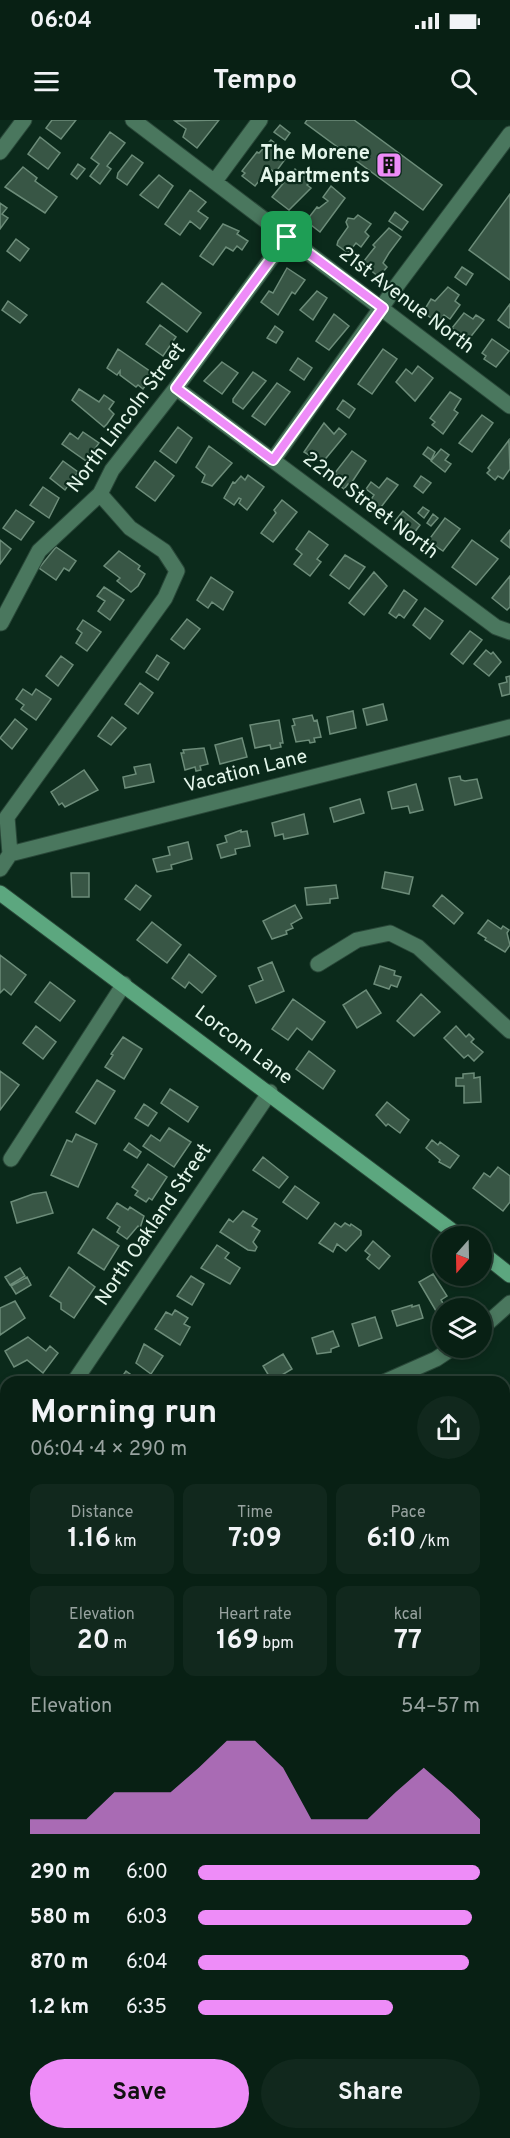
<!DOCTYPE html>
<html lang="en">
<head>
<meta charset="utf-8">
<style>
	:root { --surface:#082014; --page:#11281d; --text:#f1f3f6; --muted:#98a3a0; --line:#293e34; --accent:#ee8cf8 }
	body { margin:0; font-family:Overpass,sans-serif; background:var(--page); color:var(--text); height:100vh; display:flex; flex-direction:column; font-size:22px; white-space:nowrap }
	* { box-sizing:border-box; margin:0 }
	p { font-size:20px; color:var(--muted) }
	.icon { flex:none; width:33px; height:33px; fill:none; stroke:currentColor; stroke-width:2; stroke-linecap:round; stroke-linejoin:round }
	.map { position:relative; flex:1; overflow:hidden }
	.sheet { position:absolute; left:0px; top:1256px; width:510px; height:764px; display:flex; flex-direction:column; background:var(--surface); border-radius:18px 18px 0 0; box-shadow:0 3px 9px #0003,0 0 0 2px var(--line) }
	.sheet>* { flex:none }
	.needle { width:39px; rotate:200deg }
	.buttons { position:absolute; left:432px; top:1106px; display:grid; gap:12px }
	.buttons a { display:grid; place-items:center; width:60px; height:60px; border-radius:50%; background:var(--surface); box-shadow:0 3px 9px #0003,0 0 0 2px var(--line); font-size:30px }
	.pin { position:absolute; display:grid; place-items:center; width:51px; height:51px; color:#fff; margin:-26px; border-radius:12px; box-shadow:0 3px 9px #0006 }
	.round { display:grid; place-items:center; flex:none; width:63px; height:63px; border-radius:32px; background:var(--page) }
	.overview { display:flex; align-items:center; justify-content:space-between; height:102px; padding:0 30px }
	h1 { font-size:33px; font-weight:700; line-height:45px }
	.figures { display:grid; grid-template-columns:repeat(3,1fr); gap:9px; height:102px; padding:6px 30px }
	.figures div { display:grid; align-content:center; border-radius:12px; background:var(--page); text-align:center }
	.figures b { font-size:26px; font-weight:700 }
	.figures small { font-size:16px; font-weight:400 }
	.figures p { font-size:16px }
	.chart { height:168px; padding:12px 30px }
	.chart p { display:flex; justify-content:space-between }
	.chart svg { width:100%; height:108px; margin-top:6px; fill:var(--accent); opacity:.7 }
	.cta { display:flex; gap:12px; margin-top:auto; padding:12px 30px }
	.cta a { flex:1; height:69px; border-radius:36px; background:var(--accent); color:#111; font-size:24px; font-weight:700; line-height:69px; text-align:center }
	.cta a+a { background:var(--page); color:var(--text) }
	ul { padding:0 30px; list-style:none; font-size:20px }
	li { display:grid; grid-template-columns:96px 72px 1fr; align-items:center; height:45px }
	li i { height:15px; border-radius:8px; background:var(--accent) }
	.status { display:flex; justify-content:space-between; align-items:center; height:42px; padding:0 30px; background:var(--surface); direction:ltr }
	.status svg { height:16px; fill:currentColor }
	header { display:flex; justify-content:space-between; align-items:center; height:78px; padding:0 30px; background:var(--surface); font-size:27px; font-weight:700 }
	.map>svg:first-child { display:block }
	.building { fill:#385645; stroke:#6c8c79; stroke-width:1.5 }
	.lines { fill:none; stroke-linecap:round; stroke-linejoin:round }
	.street-casing { stroke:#294738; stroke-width:17 }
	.secondary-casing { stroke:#294738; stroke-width:17 }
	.street { stroke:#4a775e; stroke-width:15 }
	.secondary { stroke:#5ca77f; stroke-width:15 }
	.route-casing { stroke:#fff; stroke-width:12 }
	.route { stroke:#ee8cf8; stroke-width:8 }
	.labels { text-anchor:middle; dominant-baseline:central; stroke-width:4.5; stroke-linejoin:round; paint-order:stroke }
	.poi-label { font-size:20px; font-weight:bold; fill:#e4f6eb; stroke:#0b2a1b; text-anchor:end }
	.street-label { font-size:20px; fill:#e4f6eb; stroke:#0b2a1b }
</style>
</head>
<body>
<div class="status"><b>06:04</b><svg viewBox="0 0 49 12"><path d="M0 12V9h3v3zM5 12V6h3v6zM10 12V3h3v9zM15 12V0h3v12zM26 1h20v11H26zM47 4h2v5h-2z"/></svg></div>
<header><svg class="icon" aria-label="menu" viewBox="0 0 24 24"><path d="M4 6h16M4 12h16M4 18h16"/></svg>Tempo<svg class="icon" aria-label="search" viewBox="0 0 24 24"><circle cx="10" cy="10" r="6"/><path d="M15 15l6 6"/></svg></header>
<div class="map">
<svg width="510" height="2018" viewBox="0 0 510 2018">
	<rect width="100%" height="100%" fill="#0b2a1b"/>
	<path class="building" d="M52,0H76L61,19L46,8Z
		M219,0L197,28L183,17L186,9L175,1Z
		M307,0H354L442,65L423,90L305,3Z
		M280,5L290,13L285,20L274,12Z
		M110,12L125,23L107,46L111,49L100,64L90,56L99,44L91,38Z
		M40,17L60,33L48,49L28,34Z
		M271,20L289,34L275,53L269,48L255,66L242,56L245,53L242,51L257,32L259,33Z
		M132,35L143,43L127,65L117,58L118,53Z
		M78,44L85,49L77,59L71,54Z
		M23,47L37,58L35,61L57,77L45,93L5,67Z
		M295,49L311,61L307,65L311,68L289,90L272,77Z
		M159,55L173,66L158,88L140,75Z
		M331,66L345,78L320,112L306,101L317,87L319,88L328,81L323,77Z
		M190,70L206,82L198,91L208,98L200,109L190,101L180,115L165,104Z
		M510,74V160L469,130Z
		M0,83L7,88L2,94L8,98L0,109Z
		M395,92L408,102L402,110L389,101Z
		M358,95L371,104L365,112L369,116L361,127L356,123L348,133L337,125L338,121L348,107L346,102L348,98L354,99Z
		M223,104L239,111L237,114L248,121L242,130L237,126L233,131L226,127L213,145L200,136Z
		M389,108L401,117L389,133L383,143L387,147L379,157L364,145V141L375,127L373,125Z
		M16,119L29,129L20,141L7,131Z
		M462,147L473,154L466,165L455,157Z
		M287,148L305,160L295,174L292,172L278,195L261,182L269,171L273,173Z
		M162,163L201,193L187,212L147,182Z
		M448,167L459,175L455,181L460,185L450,199L444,195L438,203L423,192L431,179L435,181Z
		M317,171L327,178L313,200L300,190Z
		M8,181L27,195L20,203L2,190Z
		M510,184V207L509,208L498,200Z
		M464,193L473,199L476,195L484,200L468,220L456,214L458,212L452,208Z
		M334,194L349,206L329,230L316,221Z
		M160,205L176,217L163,236L146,224Z
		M275,206L283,212L276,223L267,218Z
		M492,219L509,231L496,247L484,239L486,236L482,233Z
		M118,229L154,254L143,269L138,265L136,267L120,255V251L117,255L107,248Z
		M383,229L397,239L372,274L358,264Z
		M298,238L312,248L304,260L290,250Z
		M222,242L238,253L222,274L204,261Z
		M418,246L433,258L415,281L396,262L406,249L412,254Z
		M253,252L266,261L243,289L233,282V279Z
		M277,263L290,272L265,305L252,296Z
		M79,269L99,282L104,275L114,282L109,289L114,294L107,304L104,307L72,280Z
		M450,272L461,279L454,290L458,293L443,314L432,305L435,302L430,298Z
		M343,280L355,289L349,298L337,289Z
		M482,295L493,303L472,332L459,323Z
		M324,303L334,314L339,308L346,314L322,343L304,332Z
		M178,307L192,318L176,343L160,331Z
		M83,312L99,323L86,341L62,324L70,313L78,319Z
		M509,320L510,349L503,359L498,356L495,360L487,353L490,350L488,348Z
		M209,326L232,343L212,366L202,362L205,355L196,347Z
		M428,327L435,332L431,340L423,334Z
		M441,329L449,335L445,340L451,344L445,352L431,341Z
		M352,331L366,341L350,365L348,364L344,369L333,361L337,355L334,354Z
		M63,341L78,352L65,370L50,358Z
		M155,341L174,356L155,381L136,367Z
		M248,355L264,367L247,390L239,383L241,379L239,378L234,385L224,378L233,362L235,363L241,356L245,360Z
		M421,356L431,363L423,373L414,366Z
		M387,358L398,365L378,391L368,384L374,375L366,369L371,362L379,368Z
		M43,367L59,378L49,398L30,385Z
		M282,380L297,392L273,422L261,413L276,393L274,390Z
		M423,387L429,391L424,398L418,393Z
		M16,390L34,402L21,420L3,408Z
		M403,391L420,405L411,417L395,401Z
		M433,394L438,398L431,406L427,403Z
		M445,398L460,409L443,431L428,421Z
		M510,410V428L501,421Z
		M309,411L328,425L317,439L321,442L310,456L294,444L302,434L296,429Z
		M0,420L11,429L0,444Z
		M472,420L498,439L476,465L452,447Z
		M56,427L76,441L69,451L64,448L56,460L39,448Z
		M119,431L140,446L138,449L145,454L138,466L131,472L117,461L120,458L104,446Z
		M345,435L365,447L349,469L330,455Z
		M374,452L387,466L364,495L349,483Z
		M510,456V487L507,490L492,478Z
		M211,457L233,472L223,490L212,482L208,488L197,480Z
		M104,467L124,480L110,500L98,491L105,481L97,476Z
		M404,470L417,480L404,498L399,494L396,498L389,493Z
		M425,488L443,501L430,519L413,505Z
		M187,499L200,509L184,529L171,519Z
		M83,500L101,512L87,531L76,523L82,513L77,509Z
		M470,511L482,520L463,544L451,534Z
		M486,530L491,534L493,532L501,542L489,556L474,544Z
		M157,535L169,543L158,560L146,552Z
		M61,536L73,545L58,566L46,556Z
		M510,556V574L502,576L499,564L507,562L506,557Z
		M140,563L153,573L138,594L125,584Z
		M23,569L32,575L36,569L51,579L36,600L21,589L24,585L16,579Z
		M383,584L387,600L367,605L363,589Z
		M353,591L356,608L330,614L327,597Z
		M312,595L314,601L317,600L321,617L314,618L315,622L310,623L309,620L296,622L292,606L295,605L293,599Z
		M112,597L126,608L111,625L98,616Z
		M15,599L27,609L12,629L0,618Z
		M279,600L283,623H280L281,627L271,629L270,625L255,628L250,605Z
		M242,618L247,637L220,644L215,625Z
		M204,628L208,644L200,646L201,650L196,651L195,647L185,650L181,633H184L183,630Z
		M150,644L154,662L125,668L123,657L136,654L134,647Z
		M84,650L98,670L65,687L62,683L59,685L51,672Z
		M460,656L461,660L465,661L477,659L482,678L455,685L449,658Z
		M416,664L423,690L410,693L408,686L392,689L388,672Z
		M360,679L364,693L334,702L330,688Z
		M304,694L308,714L284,719L283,714L275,716L272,703Z
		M241,710V712L247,711L250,726L235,729L236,734L221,738L217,725L227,722L225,716Z
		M188,722L192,739L171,745L172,749L157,752L153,739L170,735L168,727Z
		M385,752L413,757L409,774L382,768Z
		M71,753H89V777H72Z
		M136,765L151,776L140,790L125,779Z
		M336,765L338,778L330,779V783L307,785L305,768Z
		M442,775L463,793L454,804L433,786Z
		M295,785L302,798L291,804L293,808L286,811L287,814L272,819L263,801Z
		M488,800L501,809L503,806L509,810L507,813L510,825L505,832L485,820L486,818L478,813Z
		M152,802L181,825L167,843L137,820Z
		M189,834L216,856L202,873L189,862L185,868L172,858Z
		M0,835L26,855L11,875L4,869L0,873Z
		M272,842L284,871L256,883L249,866L263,860L258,848Z
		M380,846L395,851L394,855L401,857L397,867L391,865L389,869L374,864Z
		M50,862L75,881L60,901L35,882Z
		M366,870L381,893L357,908L343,885Z
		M421,874L440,892L414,916L397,901Z
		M293,879L325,902L312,920L297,908L288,920L272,909Z
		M36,906L56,922L43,939L23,923Z
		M456,906L466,917L469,914L474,919L471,922L483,932L474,941L468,935L464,938L444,918Z
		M123,917L142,929L124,959L105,947L113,935L111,934Z
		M309,931L335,951L323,969L296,949Z
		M0,951L19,965L0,990Z
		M474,953V958L480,957L481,982L464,983V966H456V958H463V954Z
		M97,960L115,971L95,1004L76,992Z
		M170,969L198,987L188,1002L161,983Z
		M387,982L409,1000L400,1013L388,1004L386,1006L376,995Z
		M144,984L157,993L148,1006L135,998Z
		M169,1008L191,1022L174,1047L143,1026L151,1015L160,1021Z
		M76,1014L97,1024L78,1067L51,1055L67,1020L72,1022Z
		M432,1020L438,1025L440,1022L459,1036L450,1048L439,1042L440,1040L426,1028Z
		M129,1023L141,1032L137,1038L124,1030Z
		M263,1037L288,1057L279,1068L253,1050Z
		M148,1044L167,1057L152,1080L149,1078L146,1082L135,1075L138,1071L132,1067Z
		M498,1047L510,1056V1082L503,1091L473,1068L484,1053L490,1057Z
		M295,1066L319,1083L307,1099L283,1082Z
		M46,1072L53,1093L17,1103L11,1082L33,1074Z
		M117,1083L128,1090L130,1087L144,1096L140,1108L138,1106L127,1119L117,1112L120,1107L107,1098Z
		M243,1091L257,1099L252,1106L260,1111L253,1122L257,1127L255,1131L248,1130L220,1112L229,1099L233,1102Z
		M335,1103L341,1107L345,1103L350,1106L351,1104L361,1111V1115L346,1131L337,1124L333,1132L319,1123Z
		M93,1109L119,1126L104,1150L78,1133Z
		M373,1121L390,1136L379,1149L367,1139L370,1135L365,1131Z
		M217,1125L229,1133L225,1138L240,1148L230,1164L201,1148Z
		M69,1147L95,1167L74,1198L61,1189V1183L50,1176Z
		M20,1148L25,1156L10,1165L5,1157Z
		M433,1154L447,1176L441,1180L446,1188H442V1195L439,1196L419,1162Z
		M191,1156L204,1164L192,1185L177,1176Z
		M27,1157L31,1165L16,1174L11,1166Z
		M15,1181L25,1198L0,1215V1188Z
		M412,1185V1187L419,1185L423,1198L397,1206L392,1191Z
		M175,1190L188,1198L184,1204L190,1207L180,1225L155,1209L166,1192L172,1195Z
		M375,1197L382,1218L359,1226L352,1204Z
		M333,1211L339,1226L331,1229V1232L317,1234L312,1218Z
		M28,1217L46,1231L50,1226L58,1233L43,1253L27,1240L14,1247L5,1231Z
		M144,1224L163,1236L151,1254L136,1243Z
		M283,1234L292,1249L272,1261L263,1246Z
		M126,1251L141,1262L119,1261Z
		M0,1361L6,1367V1403L0,1397Z
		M510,1441V1468L504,1473V1449Z
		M6,1496V1521L0,1516V1503Z
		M504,1539L510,1540V1578H504Z
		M0,1602L6,1611V1618L0,1625Z
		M504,1676L510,1677V1711L504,1710Z
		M6,1721V1754L0,1749V1728Z
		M509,1850H510V1880L504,1877V1860Z
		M504,1894L510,1899V1910L504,1917L510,1921V1937L507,1940L510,1946L504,1954Z
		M3,1946L6,1970L0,1971V1947Z"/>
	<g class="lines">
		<defs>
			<path id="street" d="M133,0L510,286
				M0,32L24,0
				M215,61L260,0
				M176,268L496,507L510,512
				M273,340L398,164L510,14
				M1,503L39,431L100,374L112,350L176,268L287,117
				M10,734L7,697L165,478L177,451L164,431L130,408L100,374
				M0,749L10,734L510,607
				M318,844L357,820L390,813L418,827L510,911
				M11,1039L124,864
				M482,1208L510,1183
				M74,1262L270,972
				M384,1262L436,1239L454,1227
				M504,1508L510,1507
				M0,1564L6,1569
				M0,1679L6,1673
				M0,1793L6,1799
				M0,2003L6,2001
				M125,2018L126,2013"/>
			<path id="secondary" d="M0,773L459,1116
				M482,1133L510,1155
				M0,1280L6,1287
				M0,1303L6,1311
				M504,1770L510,1773
				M504,1785L510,1788"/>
		</defs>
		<use href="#street" class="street-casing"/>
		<use href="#secondary" class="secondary-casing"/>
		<use href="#street" class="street"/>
		<use href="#secondary" class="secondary"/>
	</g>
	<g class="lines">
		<defs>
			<path id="route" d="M287,117L383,188L273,340L176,268Z"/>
		</defs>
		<use href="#route" class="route-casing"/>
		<use href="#route" class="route"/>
	</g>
	<defs>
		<symbol id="building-square" viewBox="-11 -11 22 22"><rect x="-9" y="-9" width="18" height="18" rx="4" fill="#ee8cf8" stroke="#0b2a1b"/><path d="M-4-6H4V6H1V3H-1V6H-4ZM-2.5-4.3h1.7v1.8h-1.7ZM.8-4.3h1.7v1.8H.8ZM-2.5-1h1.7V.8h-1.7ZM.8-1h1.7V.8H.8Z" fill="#111"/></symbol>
	</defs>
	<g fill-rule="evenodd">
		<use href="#building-square" x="374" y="30" width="30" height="30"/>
	</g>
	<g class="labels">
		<g class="poi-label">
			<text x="370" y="34">The Morene<tspan x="370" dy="23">Apartments</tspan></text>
		</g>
		<g class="street-label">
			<text transform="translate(406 181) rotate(37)">21st Avenue North</text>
			<text transform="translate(127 298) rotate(-53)">North Lincoln Street</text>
			<text transform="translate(370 386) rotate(37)">22nd Street North</text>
			<text transform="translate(246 652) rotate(-14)">Vacation Lane</text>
			<text transform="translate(243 926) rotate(37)">Lorcom Lane</text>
			<text transform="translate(154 1105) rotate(-56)">North Oakland Street</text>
		</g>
	</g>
</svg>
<div class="buttons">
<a><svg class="needle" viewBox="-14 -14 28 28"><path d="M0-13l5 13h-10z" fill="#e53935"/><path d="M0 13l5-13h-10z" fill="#98a3a0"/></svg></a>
<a><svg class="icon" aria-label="layers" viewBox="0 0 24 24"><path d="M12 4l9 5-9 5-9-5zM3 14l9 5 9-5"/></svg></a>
</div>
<div class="pin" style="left:287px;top:117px;background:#1e9e55"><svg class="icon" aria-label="arrive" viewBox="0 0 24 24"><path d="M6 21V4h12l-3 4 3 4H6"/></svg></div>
<section class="sheet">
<div class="overview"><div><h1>Morning run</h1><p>06:04 · 4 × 290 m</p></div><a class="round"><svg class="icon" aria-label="share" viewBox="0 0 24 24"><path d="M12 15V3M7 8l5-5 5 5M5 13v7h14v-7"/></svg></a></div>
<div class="figures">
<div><p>Distance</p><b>1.16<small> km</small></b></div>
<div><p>Time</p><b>7:09</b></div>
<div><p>Pace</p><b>6:10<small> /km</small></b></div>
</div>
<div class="figures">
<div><p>Elevation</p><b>20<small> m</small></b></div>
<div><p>Heart rate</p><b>169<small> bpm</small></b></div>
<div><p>kcal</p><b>77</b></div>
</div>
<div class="chart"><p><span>Elevation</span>54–57 m</p>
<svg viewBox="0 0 160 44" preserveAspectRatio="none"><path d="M0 44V38L10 38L20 38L30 27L40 27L50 27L60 17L70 6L80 6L90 17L100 38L110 38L120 38L130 27L140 17L150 27L160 38V44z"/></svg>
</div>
<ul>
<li><b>290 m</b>6:00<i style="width:100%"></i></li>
<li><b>580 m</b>6:03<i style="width:97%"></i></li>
<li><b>870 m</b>6:04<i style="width:96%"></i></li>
<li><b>1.2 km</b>6:35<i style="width:69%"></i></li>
</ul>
<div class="cta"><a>Save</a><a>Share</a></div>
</section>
</div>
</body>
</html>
